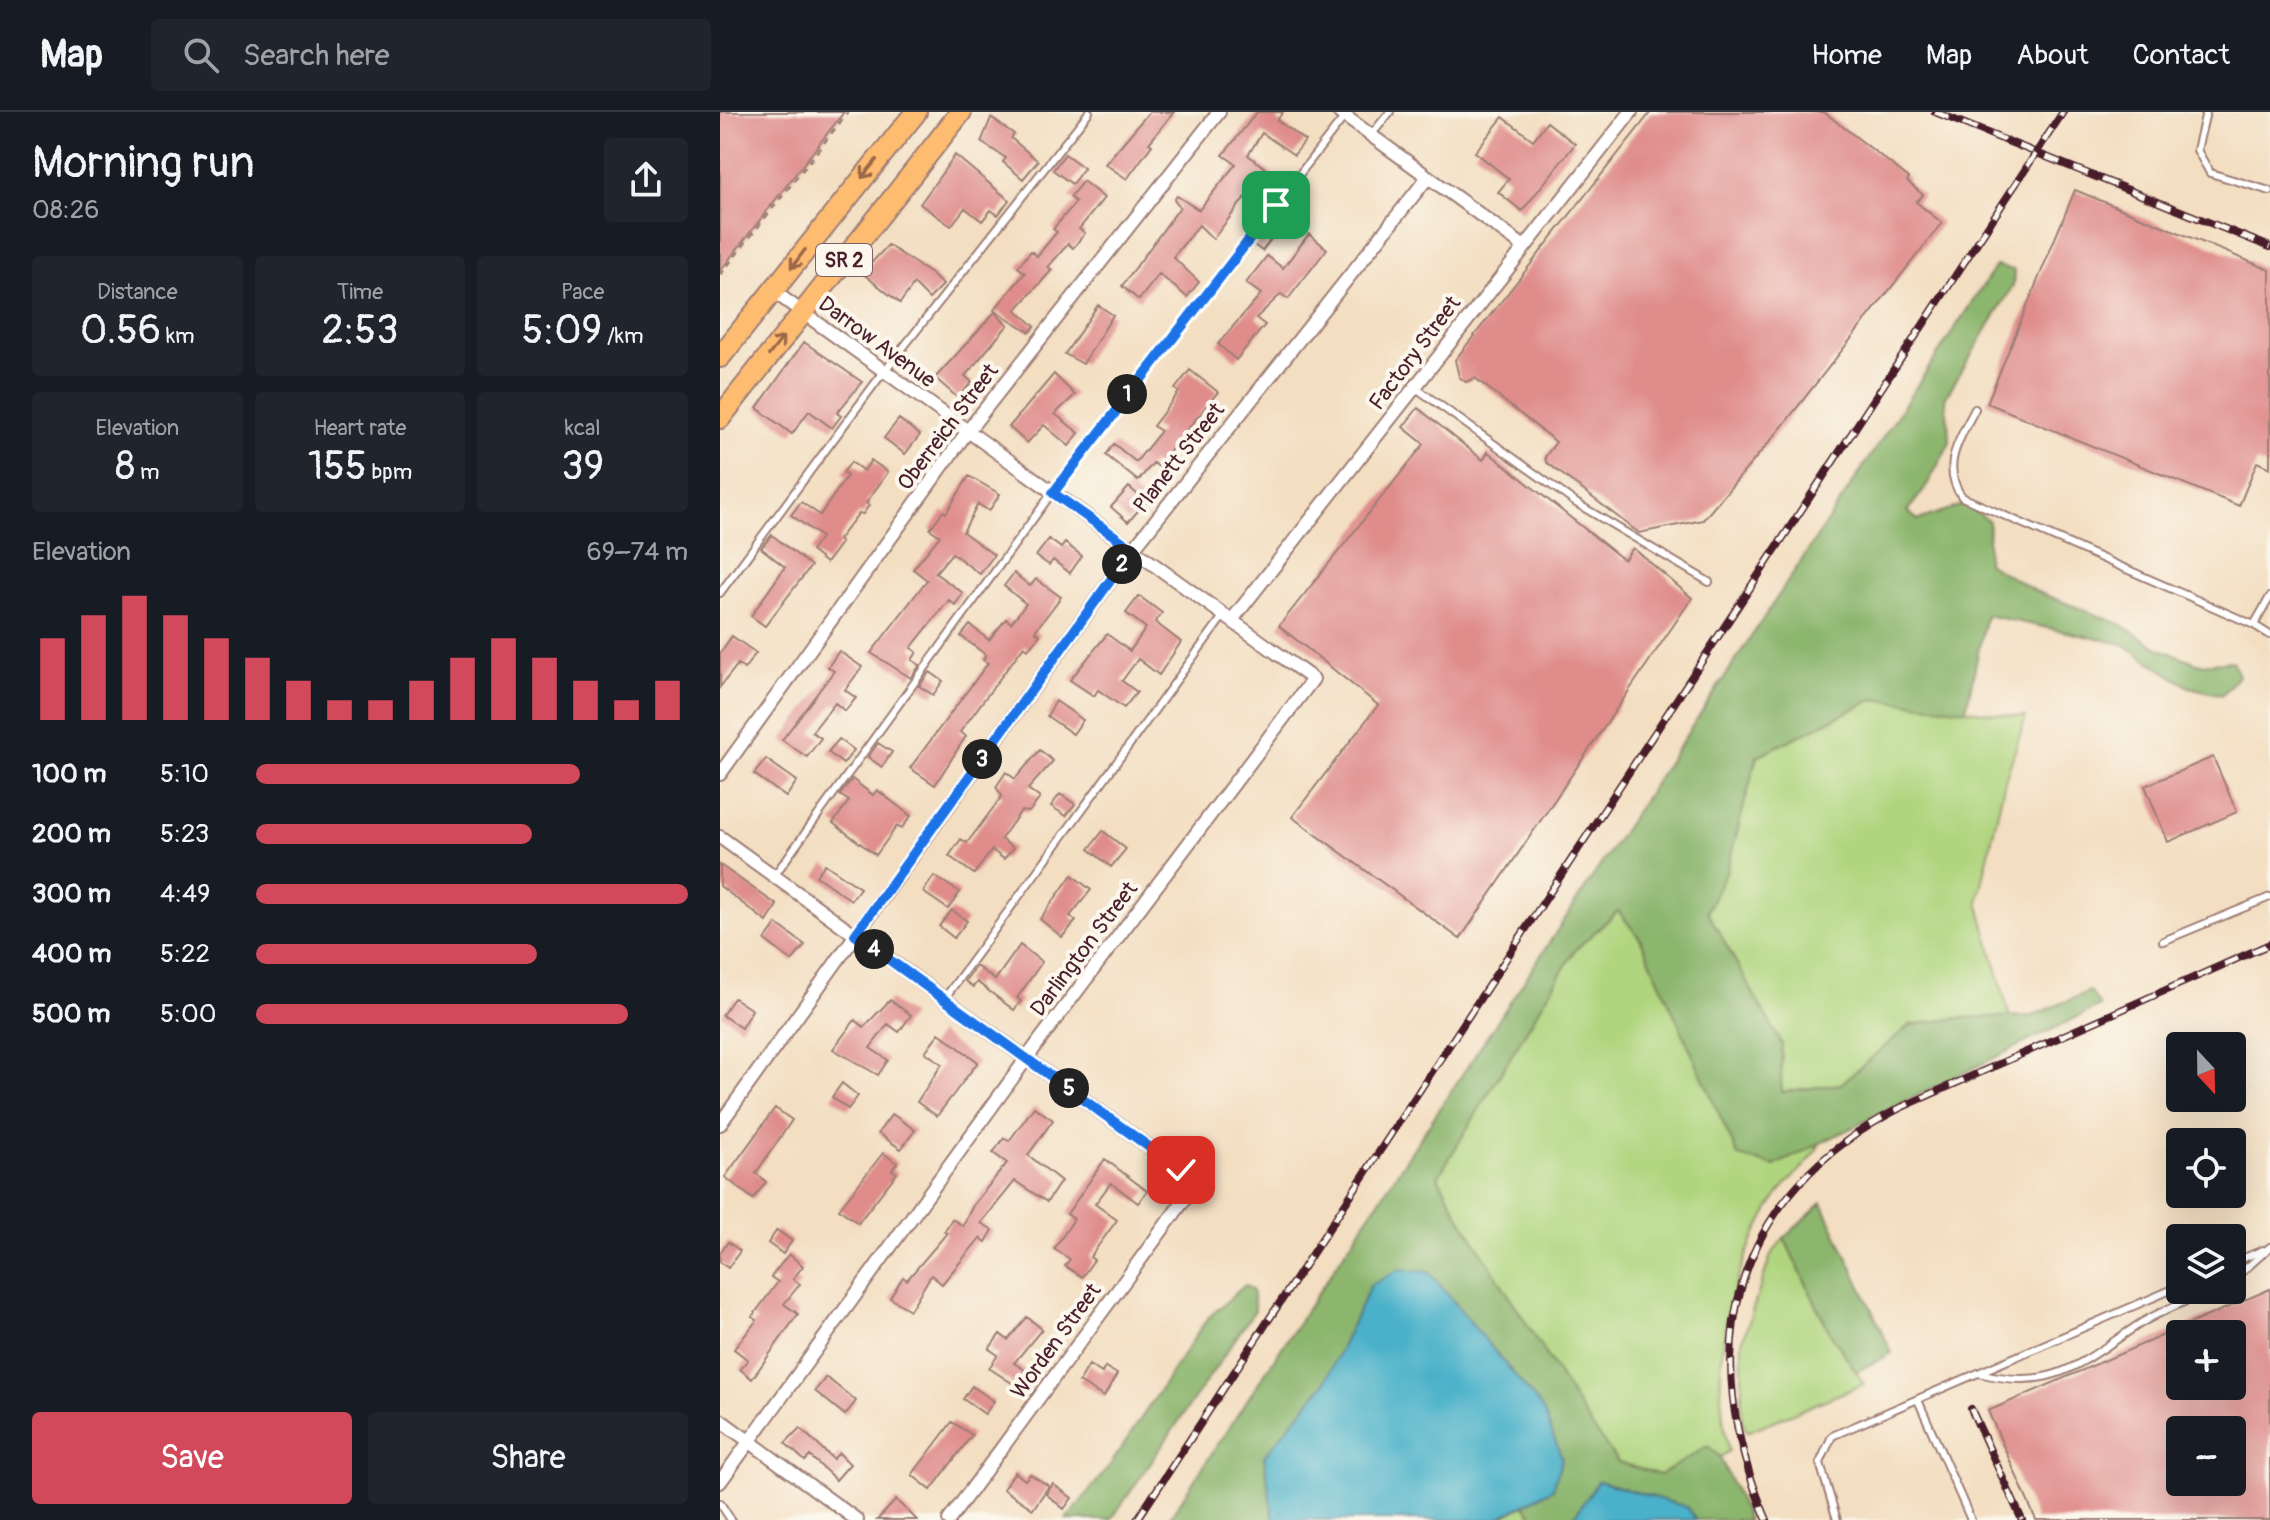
<!DOCTYPE html>
<html lang="en">
<head>
<meta charset="utf-8">
<style>
	:root { --surface:#171b24; --page:#20242c; --text:#f1f3f6; --muted:#9ea1a6; --line:#363941; --accent:#d1495b }
	body { margin:0; font-family:Pangolin,sans-serif; background:var(--page); color:var(--text); height:100vh; display:flex; flex-direction:column; font-size:30px; white-space:nowrap }
	* { box-sizing:border-box; margin:0 }
	p { font-size:26px; color:var(--muted) }
	.icon { flex:none; width:44px; height:44px; fill:none; stroke:currentColor; stroke-width:2; stroke-linecap:round; stroke-linejoin:round }
	.map { position:relative; flex:1; overflow:hidden }
	.drawer { display:flex; flex-direction:column; background:var(--surface); width:720px }
	.drawer>* { flex:none }
	.needle { width:52px; rotate:158deg }
	.tools { position:absolute; left:1446px; top:920px; display:grid; gap:16px }
	.tools a { display:grid; place-items:center; width:80px; height:80px; border-radius:8px; background:var(--surface); box-shadow:0 8px 32px #0002; font-size:40px }
	.pin { position:absolute; display:grid; place-items:center; width:68px; height:68px; color:#fff; margin:-34px; border-radius:16px; box-shadow:0 4px 12px #0006 }
	.km { position:absolute; width:40px; height:40px; margin:-20px; border-radius:50%; background:#222; color:#fff; font-size:22px; line-height:40px; text-align:center }
	.round { display:grid; place-items:center; flex:none; width:84px; height:84px; border-radius:8px; background:var(--page) }
	.headline { display:flex; align-items:center; justify-content:space-between; height:136px; padding:0 32px }
	h1 { font-size:44px; font-weight:600; line-height:60px }
	.figures { display:grid; grid-template-columns:repeat(3,1fr); gap:12px; height:136px; padding:8px 32px }
	.figures div { display:grid; align-content:center; border-radius:8px; background:var(--page); text-align:center }
	.figures b { font-size:40px; font-weight:600 }
	.figures small { font-size:22px; font-weight:400 }
	.figures p { font-size:22px }
	.chart { height:224px; padding:16px 32px }
	.chart p { display:flex; justify-content:space-between }
	.chart svg { width:100%; height:144px; margin-top:8px; stroke:var(--accent); stroke-width:6 }
	.action { display:flex; gap:16px; margin-top:auto; padding:16px 32px }
	.action a { flex:1; height:92px; border-radius:8px; background:var(--accent); color:#fff; font-size:32px; font-weight:600; line-height:92px; text-align:center }
	.action a+a { background:var(--page); color:var(--text) }
	ul { padding:0 32px; list-style:none; font-size:26px }
	li { display:grid; grid-template-columns:128px 96px 1fr; align-items:center; height:60px }
	li i { height:20px; border-radius:10px; background:var(--accent) }
	header { display:flex; align-items:center; gap:48px; box-sizing:border-box; height:112px; padding:0 40px; background:var(--surface); border-bottom:2px solid var(--line) }
	header strong { font-size:38px }
	nav { display:flex; gap:44px; margin-inline-start:auto; font-size:28px }
	.search { width:560px; height:72px; background:var(--page); display:flex; align-items:center; gap:20px; box-sizing:border-box; padding:0 28px; border-radius:8px; color:var(--muted); font-size:30px }
	main { display:flex; flex:1; min-height:0 }
	.map>svg:first-child { display:block }
	.green { fill:#b0d57f; stroke:#7d7a55; stroke-width:2 }
	.forest { fill:#8cb66e; stroke:#6b6a4c; stroke-width:2 }
	.water { fill:#4ab1c9; stroke:#4a687a; stroke-width:2 }
	.building { fill:#df8c8b; fill-rule:evenodd }
	.lines { fill:none; stroke-linecap:round; stroke-linejoin:round }
	.lane-casing { stroke:#9e7e76; stroke-width:10 }
	.street-casing { stroke:#9e7e76; stroke-width:16 }
	.primary-casing { stroke:#9e7e76; stroke-width:24 }
	.path { stroke:#9e7e76; stroke-width:3; stroke-dasharray:6 6; stroke-linecap:butt }
	.lane { stroke:#fff; stroke-width:6 }
	.street { stroke:#fff; stroke-width:12 }
	.primary { stroke:#fdbc70; stroke-width:20 }
	.rail-casing { stroke:#4a1f2b; stroke-width:8 }
	.rail { stroke:#fbf7ec; stroke-width:5; stroke-dasharray:15; stroke-linecap:butt }
	.oneway { stroke:#9b664a }
	.route-casing { stroke:#fff; stroke-width:16 }
	.route { stroke:#1a73e8; stroke-width:10 }
	.labels { text-anchor:middle; dominant-baseline:central; stroke-width:8; stroke-linejoin:round; paint-order:stroke }
	.shield { fill:#fbf7ec; stroke:#7f6065; stroke-width:2 }
	.shield-label { font-size:20px; font-weight:bold; fill:#4a1f2b }
	.street-label { font-size:22px; fill:#4a1f2b; stroke:#fbf7ec }
</style>
</head>
<body>
<header>
<strong>Map</strong>
<div class="search"><svg class="icon" aria-label="search" viewBox="0 0 24 24"><circle cx="10" cy="10" r="6"/><path d="M15 15l6 6"/></svg>Search here</div>
<nav><a>Home</a><a>Map</a><a>About</a><a>Contact</a></nav>
</header>
<main>
<section class="drawer">
<div class="headline"><div><h1>Morning run</h1><p>08:26</p></div><a class="round"><svg class="icon" aria-label="share" viewBox="0 0 24 24"><path d="M12 15V3M7 8l5-5 5 5M5 13v7h14v-7"/></svg></a></div>
<div class="figures">
<div><p>Distance</p><b>0.56<small> km</small></b></div>
<div><p>Time</p><b>2:53</b></div>
<div><p>Pace</p><b>5:09<small> /km</small></b></div>
</div>
<div class="figures">
<div><p>Elevation</p><b>8<small> m</small></b></div>
<div><p>Heart rate</p><b>155<small> bpm</small></b></div>
<div><p>kcal</p><b>39</b></div>
</div>
<div class="chart"><p><span>Elevation</span>69–74 m</p>
<svg viewBox="0 0 160 44" preserveAspectRatio="none"><path d="M5 44V19M15 44V12M25 44V6M35 44V12M45 44V19M55 44V25M65 44V32M75 44V38M85 44V38M95 44V32M105 44V25M115 44V19M125 44V25M135 44V32M145 44V38M155 44V32"/></svg>
</div>
<ul>
<li><b>100 m</b>5:10<i style="width:75%"></i></li>
<li><b>200 m</b>5:23<i style="width:64%"></i></li>
<li><b>300 m</b>4:49<i style="width:100%"></i></li>
<li><b>400 m</b>5:22<i style="width:65%"></i></li>
<li><b>500 m</b>5:00<i style="width:86%"></i></li>
</ul>
<div class="action"><a>Save</a><a>Share</a></div>
</section>
<div class="map">
<svg width="1550" height="1408" viewBox="0 0 1550 1408">
	<rect width="100%" height="100%" fill="#fbf7ec"/>
	<filter id="ink" filterUnits="userSpaceOnUse"><feTurbulence type="fractalNoise" baseFrequency=".0125" numOctaves="2"/><feDisplacementMap in="SourceGraphic" scale="16" xChannelSelector="R" yChannelSelector="G"/><feConvolveMatrix kernelMatrix="1 2 1 2 8 2 1 2 1" color-interpolation-filters="sRGB"/></filter>
	<filter id="wash" filterUnits="userSpaceOnUse"><feTurbulence type="fractalNoise" baseFrequency=".006" numOctaves="4" result="noise"/><feDisplacementMap in="SourceGraphic" scale="32" xChannelSelector="R" yChannelSelector="G"/><feGaussianBlur stdDeviation="1.8" result="paint"/><feColorMatrix in="noise" values="0 0 0 0 0 0 0 0 0 0 0 0 0 0 0 0 0 1.4 0 .05"/><feComposite in="paint" operator="in"/></filter>
	<g filter="url(#wash)">
		<rect width="100%" height="100%" fill="#f3dec1"/>
		<path class="green" d="M1154,587L1306,605L1285,668L1258,790L1290,905L1239,906L1190,913L1121,972L1060,980L987,799L1007,758L1037,644Z
			M898,799L920,826L1054,1054L1100,1031C1090,1054 1070,1064 1057,1084C1009,1160 988,1249 1009,1339L1000,1345L988,1334L940,1363L898,1350L865,1305L741,1107L718,1065L855,838Z
			M1064,1126L1109,1219L1144,1272L1027,1320L1022,1308V1230L1051,1143Z
			M804,1393L817,1408H775Z"/>
		<path class="forest" d="M1276,154L1294,158L1293,174L1225,286L1230,330L1205,377L1187,399L1198,408L1245,392L1269,409L1267,451L1315,479L1400,512L1438,536L1480,552L1512,549L1519,563L1502,583L1469,575L1403,532L1266,503L1246,598L1154,587L1037,644L1007,758L987,799L1062,932L1061,980L1121,972L1190,913L1239,906L1312,904L1370,879L1380,894L1054,1054L1018,1044L920,826L898,799L855,838L718,1065L741,1107L865,1305L898,1350L940,1363L988,1334L1000,1345L1028,1408H976L967,1395L879,1369L852,1408H817L804,1393L833,1377L650,1174L604,1272L544,1344L554,1408H448Z
			M1102,1091L1172,1241L1136,1260L1109,1219L1064,1126Z
			M525,1173L532,1178L535,1198L391,1408H346L390,1353L487,1207Z"/>
		<path class="water" d="M680,1157L709,1160L822,1296L842,1346L833,1377L775,1408H554L544,1344L604,1272L650,1174Z
			M878,1369L967,1395L976,1408H852Z"/>
		<g id="blocks">
			<path class="building" d="M0,0H124L0,159Z
				M429,0H454L429,31L432,33L407,67L385,52Z
				M537,0H563L557,8L585,29L574,43L542,21L528,43L557,65L547,78L537,70L493,127L479,113L453,145L479,170L467,185L439,162L419,188L402,174L460,95L454,88L457,84L479,98L516,52L503,43Z
				M931,0H1104L1189,66L1187,69L1203,83L1196,90L1222,111L1057,321L983,408L919,421L826,350L825,345L836,330L755,266L746,270L739,265L735,248Z
				M783,5L813,28L827,10L855,32L802,99L778,80L789,67L755,40Z
				M271,6L294,22L291,26L318,49L303,67L283,50L286,46L261,30Z
				M345,42L364,56L352,72L333,58Z
				M235,43L289,88L278,103L271,98L262,109L245,96L231,114L200,92Z
				M363,69L384,86L359,117L365,121L353,136L348,132L328,155L332,158L296,198L315,214L310,220L274,198L305,161L298,155L311,139L317,144L337,120L333,117L356,90L350,85Z
				M1355,78L1550,158V356L1537,350L1519,394L1267,291Z
				M543,119L552,126L542,139L533,132Z
				M589,122L607,137L568,187L561,182L536,206L545,213L516,248L498,232L541,182L526,171L547,144L563,156Z
				M168,133L211,162L223,173L209,187L194,172L180,191L142,161Z
				M378,193L393,203L363,252L345,242Z
				M275,200L288,213L245,264L252,270L238,286L215,266Z
				M84,230L142,270L117,301L121,304L112,316L89,299L72,322L37,296Z
				M470,258L498,280L446,344L453,349L445,359L433,351L418,369L386,343L394,332L416,350L441,319L433,314L459,280L455,277Z
				M334,262L355,283L335,302L359,321L349,334L324,313L307,331L289,315Z
				M698,296L763,348L768,340L904,448L913,436L972,486L740,827L572,705L658,593L559,514L704,332L683,315Z
				M179,307L200,323L185,342L164,326Z
				M151,348L168,360L146,391L149,393L143,402L139,401L118,428L121,431L106,451L91,439L101,425L71,403L81,390L100,403L127,364L123,361L131,350L144,359Z
				M249,364L280,382L269,399L258,392L243,420L274,443L260,462L232,441L215,461L243,481L235,493L229,488L191,536L197,540L192,548L200,553L191,566L151,541L207,468L193,457L220,424L210,417L223,399L226,401Z
				M409,375L426,390L408,410L391,395Z
				M52,423L91,454L45,514L31,504L65,455L41,436Z
				M329,427L341,436L345,431L362,444L350,461L333,448L329,453L316,444Z
				M294,461L310,474L316,467L341,485L315,519L320,523L308,537L304,534L240,620L246,624L215,673L190,656L268,551L263,548L266,543L241,524L250,513L269,528L286,507L291,511L306,492L284,474Z
				M419,484L442,501L435,510L461,530L439,563L418,547L402,569L417,580L404,596L378,578L374,584L350,568L387,522L410,539L426,516L406,501Z
				M12,524L36,541L24,557L18,552L0,575V541Z
				M119,539L142,555L125,578L136,586L125,599L115,591L92,620L101,626L87,645L62,628L114,559L108,555Z
				M210,560L223,569L213,583L199,574Z
				M336,589L363,608L353,622L327,604Z
				M119,627L134,638L123,652L108,640Z
				M158,631L172,640L162,655L148,645Z
				M320,638L333,649L308,677L320,686L309,700L301,699L281,727L293,736L284,747L272,738L254,762L229,744L241,727L247,731L282,684L276,675L286,660L295,667Z
				M1493,645L1517,700L1448,730L1425,674Z
				M46,647L77,669L66,685L34,662Z
				M132,667L153,683L157,678L191,704L181,717L177,714L156,743L113,711L129,689L120,683Z
				M340,682L355,692L346,704L331,694Z
				M383,719L406,737L391,755L369,737Z
				M105,752L140,776L131,788L96,764Z
				M0,753L57,793L47,810L0,774Z
				M352,763L371,778L350,804L356,809L342,825L320,807Z
				M214,764L240,780L228,797L203,780Z
				M232,798L247,809L234,826L219,814Z
				M57,812L85,833L72,849L45,828Z
				M300,833L322,850L297,886L301,889L294,898L257,870L253,875L245,869L256,854L275,868Z
				M14,886L32,898L21,916L2,903Z
				M170,888L191,903L179,920L168,912L150,936L168,948L158,963L113,937L135,908L144,915Z
				M219,921L258,950L217,1004L197,990L222,952L205,940Z
				M122,971L138,984L128,997L112,985Z
				M314,995L333,1008L308,1043L341,1069L327,1090L295,1069L261,1111L273,1118L266,1130L260,1126L222,1172L211,1163L190,1198L170,1186L183,1165L187,1168L227,1121L224,1120L232,1107L243,1114L253,1093L287,1051L273,1041L284,1026L289,1029Z
				M55,996L72,1008L36,1061L46,1070L33,1087L5,1065Z
				M172,1002L195,1018L181,1037L158,1021Z
				M163,1041L177,1051L172,1058L177,1061L138,1111L119,1097Z
				M385,1047L427,1079L418,1091L391,1071L375,1092L397,1108L370,1145L374,1148L362,1165L345,1154L350,1147L334,1137L354,1107L347,1102Z
				M57,1118L72,1129L63,1142L48,1131Z
				M8,1130L20,1139L8,1156L0,1150V1141Z
				M69,1142L83,1154L73,1167L80,1172L64,1192L78,1202L32,1267L20,1257L28,1248L14,1237L37,1208L32,1205L58,1170L51,1165Z
				M1550,1177V1408H1316L1268,1299ZM1460,1222H1512V1274H1460ZM1460,1318H1512V1370H1460Z
				M307,1205L322,1217L294,1251L305,1258L295,1273L269,1256L278,1243L269,1237L280,1222L288,1228Z
				M369,1253L382,1261L385,1255L397,1262L384,1285L359,1270Z
				M106,1265L136,1289L125,1303L95,1279Z
				M252,1274L274,1289L265,1302L243,1287Z
				M232,1310L252,1323L211,1378L192,1363Z
				M80,1316L113,1347L119,1341L130,1352L116,1368L90,1344L85,1349L65,1331Z
				M295,1360L305,1368L310,1362L329,1374L313,1397L283,1377Z
				M333,1372L352,1386L344,1397L326,1382Z
				M176,1388L197,1408H157Z"/>
		</g>
	</g>
	<g filter="url(#ink)">
		<use href="#blocks" fill-opacity="0" stroke="#9e7e76" stroke-width="2"/>
		<g class="lines">
			<defs>
				<path id="lane" d="M1486,0L1477,38L1490,61L1550,79
					M652,22L670,0
					M696,276L856,391L989,470
					M1255,297C1240,326 1220,354 1242,385L1534,513
					M0,481L156,270L369,0
					M1550,485L1534,513L1550,523
					M54,764L353,352L625,4
					M1443,829L1550,785
					M224,887L504,503
					M1512,1151L1543,1138
					M1512,1169L1550,1135
					M1259,1261C1333,1280 1359,1252 1418,1213C1440,1199 1467,1189 1491,1178
					M1198,1288L1251,1408
					M0,1391L11,1408
					M1117,1408L1100,1351L1112,1324L1460,1174"/>
				<path id="street" d="M619,0L803,134
					M512,508L911,0
					M0,662L247,320L499,0
					M0,725L461,1058L467,1070V1084L229,1408
					M0,1012L413,437L708,65
					M0,1308L137,1408
					M0,1370L320,928L593,567L53,179"/>
				<path id="primary" d="M0,245L196,0
					M0,306L241,0"/>
			</defs>
			<use href="#lane" class="lane-casing"/>
			<use href="#street" class="street-casing"/>
			<use href="#primary" class="primary-casing"/>
			<path class="path" d="M0,163L128,0"/>
			<use href="#lane" class="lane"/>
			<use href="#street" class="street"/>
			<use href="#primary" class="primary"/>
			<defs>
				<path id="rail" d="M1215,0L1550,135
					M1251,1297L1302,1408
					M417,1408L1343,0
					M1047,1408C973,1238 1011,1082 1182,995L1550,832"/>
			</defs>
			<use href="#rail" class="rail-casing"/>
			<use href="#rail" class="rail"/>
		</g>
		<defs><path id="oneway-shaft" d="M-6 0H5M1.5-3L5.5 0L1.5 3" fill="none" stroke-width="1.6" stroke-linecap="round" stroke-linejoin="round" transform="scale(2)"/></defs>
		<g class="oneway">
			<use href="#oneway-shaft" transform="translate(149 57) rotate(129)"/>
			<use href="#oneway-shaft" transform="translate(78 147) rotate(127)"/>
			<use href="#oneway-shaft" transform="translate(56 234) rotate(-52)"/>
		</g>
	</g>
	<g class="lines" filter="url(#ink)">
		<defs>
			<path id="route" d="M461,1058L135,823L413,437L333,381L556,93"/>
		</defs>
		<use href="#route" class="route-casing"/>
		<use href="#route" class="route"/>
	</g>
	<g class="labels">
		<rect class="shield" x="96" y="132" width="56" height="32" rx="6"/>
		<g class="shield-label">
			<text x="124" y="148">SR 2</text>
		</g>
		<g class="street-label">
			<text transform="translate(157 230) rotate(36)">Darrow Avenue</text>
			<text transform="translate(695 241) rotate(-53)">Factory Street</text>
			<text transform="translate(228 315) rotate(-53)">Oberreich Street</text>
			<text transform="translate(459 346) rotate(-52)">Planett Street</text>
			<text transform="translate(364 837) rotate(-53)">Darlington Street</text>
			<text transform="translate(336 1229) rotate(-54)">Worden Street</text>
		</g>
	</g>
</svg>
<div class="tools">
<a><svg class="needle" viewBox="-14 -14 28 28"><path d="M0-13l5 13h-10z" fill="#e53935"/><path d="M0 13l5-13h-10z" fill="#9ea1a6"/></svg></a>
<a><svg class="icon" aria-label="locate" viewBox="0 0 24 24"><circle cx="12" cy="12" r="6"/><path d="M12 2v4M12 18v4M2 12h4M18 12h4"/></svg></a>
<a><svg class="icon" aria-label="layers" viewBox="0 0 24 24"><path d="M12 4l9 5-9 5-9-5zM3 14l9 5 9-5"/></svg></a>
<a>+</a>
<a>−</a>
</div>
<div class="pin" style="left:556px;top:93px;background:#1e9e55"><svg class="icon" aria-label="arrive" viewBox="0 0 24 24"><path d="M6 21V4h12l-3 4 3 4H6"/></svg></div>
<div class="pin" style="left:461px;top:1058px;background:#d93025"><svg class="icon" aria-label="check" viewBox="0 0 24 24"><path d="M5 12l5 5 9-10"/></svg></div>
<b class="km" style="left:407px;top:282px">1</b>
<b class="km" style="left:402px;top:452px">2</b>
<b class="km" style="left:262px;top:647px">3</b>
<b class="km" style="left:154px;top:837px">4</b>
<b class="km" style="left:349px;top:976px">5</b>
</div>
</main>
</body>
</html>
